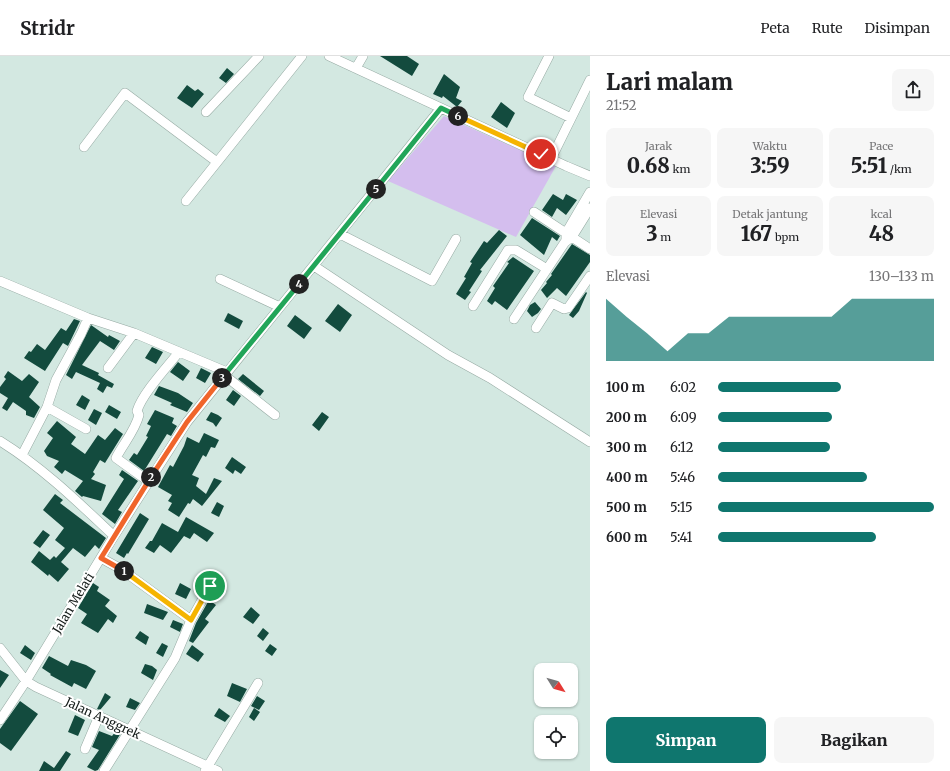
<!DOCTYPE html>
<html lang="id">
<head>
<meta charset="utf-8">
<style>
	:root { --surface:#fff; --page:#f6f6f6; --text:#202124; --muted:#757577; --line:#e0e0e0; --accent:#0f766e }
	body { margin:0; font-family:Merriweather,serif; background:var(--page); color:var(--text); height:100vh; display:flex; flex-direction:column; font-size:15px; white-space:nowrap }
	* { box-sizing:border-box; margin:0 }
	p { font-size:13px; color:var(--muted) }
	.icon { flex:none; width:22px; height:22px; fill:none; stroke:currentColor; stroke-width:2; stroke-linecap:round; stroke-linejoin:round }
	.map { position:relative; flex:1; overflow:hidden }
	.side { display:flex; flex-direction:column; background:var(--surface); width:360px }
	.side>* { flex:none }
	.needle { width:26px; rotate:127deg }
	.buttons { position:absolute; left:534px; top:607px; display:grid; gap:8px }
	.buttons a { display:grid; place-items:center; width:44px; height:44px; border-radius:8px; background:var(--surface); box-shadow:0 1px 3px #0004; font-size:20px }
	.pin { position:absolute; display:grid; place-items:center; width:34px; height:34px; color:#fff; margin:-17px; border:2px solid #fff; border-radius:50%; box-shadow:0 1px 4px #0007 }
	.km { position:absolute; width:20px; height:20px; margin:-10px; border-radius:50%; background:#222; color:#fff; font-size:11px; line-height:20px; text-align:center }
	.round { display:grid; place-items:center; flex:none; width:42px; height:42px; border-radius:8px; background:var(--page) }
	.head { display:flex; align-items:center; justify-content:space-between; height:68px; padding:0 16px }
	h1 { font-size:22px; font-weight:800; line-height:30px }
	.metrics { display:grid; grid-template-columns:repeat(3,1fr); gap:6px; height:68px; padding:4px 16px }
	.metrics div { display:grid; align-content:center; border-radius:8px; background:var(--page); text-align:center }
	.metrics b { font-size:20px; font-weight:800 }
	.metrics small { font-size:11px; font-weight:400 }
	.metrics p { font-size:11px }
	.chart { height:112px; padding:8px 16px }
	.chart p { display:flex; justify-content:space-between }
	.chart svg { width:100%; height:72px; margin-top:4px; fill:var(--accent); opacity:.7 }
	.action { display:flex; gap:8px; margin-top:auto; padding:8px 16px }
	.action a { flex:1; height:46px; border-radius:8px; background:var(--accent); color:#fff; font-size:16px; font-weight:800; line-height:46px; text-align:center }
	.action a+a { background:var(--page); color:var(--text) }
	ul { padding:0 16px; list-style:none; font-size:13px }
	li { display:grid; grid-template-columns:64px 48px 1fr; align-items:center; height:30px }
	li i { height:10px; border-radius:5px; background:var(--accent) }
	header { display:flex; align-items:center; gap:24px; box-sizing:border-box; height:56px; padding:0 20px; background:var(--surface); border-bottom:1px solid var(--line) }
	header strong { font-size:19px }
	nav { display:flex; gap:22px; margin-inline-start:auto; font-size:14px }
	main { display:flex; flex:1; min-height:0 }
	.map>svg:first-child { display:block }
	.green { fill:#d4beee }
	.building { fill:#134b3e }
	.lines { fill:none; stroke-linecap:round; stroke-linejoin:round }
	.street-casing { stroke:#96aaa3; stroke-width:10 }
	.street { stroke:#fff; stroke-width:9 }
	.split-1-casing { stroke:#fff; stroke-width:8 }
	.split-2-casing { stroke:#fff; stroke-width:8 }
	.split-3-casing { stroke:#fff; stroke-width:8 }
	.split-4-casing { stroke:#fff; stroke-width:8 }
	.split-5-casing { stroke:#fff; stroke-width:8 }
	.split-6-casing { stroke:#fff; stroke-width:8 }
	.split-7-casing { stroke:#fff; stroke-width:8 }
	.split-1 { stroke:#f5b400; stroke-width:5 }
	.split-2 { stroke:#f0652b; stroke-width:5 }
	.split-3 { stroke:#f0652b; stroke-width:5 }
	.split-4 { stroke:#22a559; stroke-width:5 }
	.split-5 { stroke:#22a559; stroke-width:5 }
	.split-6 { stroke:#22a559; stroke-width:5 }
	.split-7 { stroke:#f5b400; stroke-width:5 }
	.labels { text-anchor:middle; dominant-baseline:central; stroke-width:4; stroke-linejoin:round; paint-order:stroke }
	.street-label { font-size:12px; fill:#141b19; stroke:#fff }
</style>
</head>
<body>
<header>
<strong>Stridr</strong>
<nav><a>Peta</a><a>Rute</a><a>Disimpan</a></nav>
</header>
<main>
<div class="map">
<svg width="590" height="715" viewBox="0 0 590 715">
	<rect width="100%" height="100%" fill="#d3e8e1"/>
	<path class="green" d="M444,60L556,110L516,181L388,125Z"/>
	<path class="building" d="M380,0H407L419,8L412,20Z
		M227,12L234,18L226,27L219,22Z
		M444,18L460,31L456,42L462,45L457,51L443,40L442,42L433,38Z
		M187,29L195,35L198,33L204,38L192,52L177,42Z
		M501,46L515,57L507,72L491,61Z
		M553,138L563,144L566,138L577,144L566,159L557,152L552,161L542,154Z
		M532,162L560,180L557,185L552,181L544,199L520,179Z
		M499,174L507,180L480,214L482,215L469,235L471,236L465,244L456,238L466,222L464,221L472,207L470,206L484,185L487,187Z
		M572,188L590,199V206L566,240L557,232L547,242L541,234L547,227L546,226L552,219L551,218Z
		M513,201L534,215L507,254L495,245L492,249L487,245L495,232L493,230L509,207L507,206Z
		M586,236L587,237L579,255L573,262L569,259Z
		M535,246L541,253L538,257L532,261L527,255L530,249Z
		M338,248L352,259L340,276L325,265Z
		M228,257L243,265L239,273L224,265Z
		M295,259L312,272L304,283L287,270Z
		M74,263L80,265L68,290L63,287L45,315L24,302L29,295L31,296L37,288L45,294L61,272L66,275Z
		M91,269L108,281L109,279L120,285L114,294L100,285L82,309L99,317L98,319L114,328L112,332L107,330L103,337L97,333L100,327L76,316L72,323L66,319Z
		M152,291L163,296L156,308L145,302Z
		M178,306L190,315L183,325L170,316Z
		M201,312L211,317L205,327L196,322Z
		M8,315L22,325L29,318L39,326L29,341L40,351L34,362L26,359V355L13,346L7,355L2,352L8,342L0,337V331L6,323L4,321Z
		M243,318L264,335L260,340L238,323Z
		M159,330L178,337L193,347L187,356L170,349L172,347L154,339Z
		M233,334L241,340L234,350L226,344Z
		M82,339L90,344L85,354L76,349Z
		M109,349L121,356L117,363L105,356Z
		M94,353L102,357L96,369L88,364Z
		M155,354L174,362L172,367L177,370L171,380L167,378L144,415L129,404L134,397L137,399L148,381L146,380L151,370L147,368Z
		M211,356L218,359L222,362L216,371L213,367L206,364Z
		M322,356L329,361L319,375L312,369Z
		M57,365L76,381L71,388L85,398L98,379L105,384L115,372L123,378L105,407L100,404L93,416L95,418L91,423L106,429L101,445L83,440L82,441L75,435L83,425L65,414L62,418L54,411L59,405L47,400L44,395L53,382L47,377Z
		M204,377L219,384L215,392L211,391L206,401L203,399L192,419L199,422L196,430L206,438L214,422L222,425L202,450L193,443L190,448L188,447L179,461L168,454L172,447L168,445L172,439L158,431L170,409L173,411L184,390L187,381L199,387Z
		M232,401L246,411L241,418L235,414L233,418L225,412Z
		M122,414L138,425L118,454L122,456L115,468L102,458L124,423L119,419Z
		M55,438L63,444L60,447L106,482L99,493L95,489L85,501L73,492L61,506L69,513L58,526L49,518L48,520L31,506L39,495L50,504L54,500L56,502L65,492L55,484L64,472L43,454Z
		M217,446L224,450L219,461L211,457Z
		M140,457L149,463L128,498L127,497L124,502L116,497Z
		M186,461L214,477L207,486L194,477L190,483L184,480L171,497L160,489L154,497L145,492L150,485H152L162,467L178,476Z
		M43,474L50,479L40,492L33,487Z
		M93,527L99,531L97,535L110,544L105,550L117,560L113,567L108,563L98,577L81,567L87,558L78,552Z
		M180,527L191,533L186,543L175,538Z
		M209,544L216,549L205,563L209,566L193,587L189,585L196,567Z
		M147,548L168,556L163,564L144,557Z
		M251,551L260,559L253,568L243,561Z
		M173,564L183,568L180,576L170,571Z
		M263,572L269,577L263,585L257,580Z
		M140,575L149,581L146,589L135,582Z
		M162,587L168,590L163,601L156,597Z
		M270,588L277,593L272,600L265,595Z
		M25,589L35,597L31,604L20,597Z
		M192,589L204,598L198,606L186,598Z
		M49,600L68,610L71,604L86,609L96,615L86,633L74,627L72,631L50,619L51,618L42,612Z
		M145,608L152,610L157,614L153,624L141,617Z
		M0,614L9,619L0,632Z
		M232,627L247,633L240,646L227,640Z
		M105,637L111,641L100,654L97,653Z
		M257,640L265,645L259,654L251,650Z
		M130,642L140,647L135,654L126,651Z
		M20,645L38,658L11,695L0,687V673Z
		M219,652L230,660L225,666L214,660Z
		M254,652L260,656L254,665L249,661Z
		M75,659L85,664L78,680L68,676Z
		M99,675L112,680L116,675L121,677L98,714L95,715L87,711L99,694L92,691Z
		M66,695L71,698L60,715H39L44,705L54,712Z"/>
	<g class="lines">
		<defs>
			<path id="street" d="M329,0L566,110L590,120
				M549,0L528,41L571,62
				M356,12L363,0
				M206,56L259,0
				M84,91L125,37L217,106
				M551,103L590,24
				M186,145L302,0
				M534,156L590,193
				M340,178L432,225L456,183
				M566,183V177L590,136
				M314,210L448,299L490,322L590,386
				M220,223L280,251
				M0,225L88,262L134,277L227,316
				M473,250L508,194H516L547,213
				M514,263L565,186L572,181L590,152
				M536,272L552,247L564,253L568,252L590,220
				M108,312L134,277
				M224,319L275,359
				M47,351L86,373
				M0,385C42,411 78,446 114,480
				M22,399L47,351L56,324L81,278L88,262
				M148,425L116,402C123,388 135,375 139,359L137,355C142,338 167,311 179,296
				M101,502L121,513L191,564
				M0,592L26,625L36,631L218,715
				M0,664L26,625L114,480L187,366L441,52
				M85,693L99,660
				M104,715L175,602L191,564L210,530
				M205,715L258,627"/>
		</defs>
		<use href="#street" class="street-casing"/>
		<use href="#street" class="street"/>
	</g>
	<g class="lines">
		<defs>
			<path id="split-1" d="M124,515L191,564L210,530"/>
			<path id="split-2" d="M124,515L101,502L151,421"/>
			<path id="split-3" d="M151,421L187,366L222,322"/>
			<path id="split-4" d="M222,322L299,228"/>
			<path id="split-5" d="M299,228L376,133"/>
			<path id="split-6" d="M376,133L441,52L458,60"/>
			<path id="split-7" d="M458,60L541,98"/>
		</defs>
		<use href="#split-1" class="split-1-casing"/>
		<use href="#split-2" class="split-2-casing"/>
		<use href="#split-3" class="split-3-casing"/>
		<use href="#split-4" class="split-4-casing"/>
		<use href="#split-5" class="split-5-casing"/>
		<use href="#split-6" class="split-6-casing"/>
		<use href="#split-7" class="split-7-casing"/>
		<use href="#split-1" class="split-1"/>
		<use href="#split-2" class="split-2"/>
		<use href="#split-3" class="split-3"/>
		<use href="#split-4" class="split-4"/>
		<use href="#split-5" class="split-5"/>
		<use href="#split-6" class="split-6"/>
		<use href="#split-7" class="split-7"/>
	</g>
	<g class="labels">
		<g class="street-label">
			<text transform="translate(73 547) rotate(-59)">Jalan Melati</text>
			<text transform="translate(103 662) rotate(25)">Jalan Anggrek</text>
		</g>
	</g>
</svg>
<div class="buttons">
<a><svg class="needle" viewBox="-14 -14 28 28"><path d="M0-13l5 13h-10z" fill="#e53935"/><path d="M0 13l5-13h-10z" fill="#757577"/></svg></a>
<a><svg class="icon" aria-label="locate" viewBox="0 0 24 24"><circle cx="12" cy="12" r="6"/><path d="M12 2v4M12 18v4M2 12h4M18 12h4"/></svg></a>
</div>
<div class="pin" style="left:210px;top:530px;background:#1e9e55"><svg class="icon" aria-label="arrive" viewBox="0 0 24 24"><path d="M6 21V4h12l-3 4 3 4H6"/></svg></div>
<div class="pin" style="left:541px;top:98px;background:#d93025"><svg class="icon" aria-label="check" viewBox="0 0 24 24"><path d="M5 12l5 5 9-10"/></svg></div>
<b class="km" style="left:124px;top:515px">1</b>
<b class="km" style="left:151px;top:421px">2</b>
<b class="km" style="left:222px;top:322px">3</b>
<b class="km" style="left:299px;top:228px">4</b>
<b class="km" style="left:376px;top:133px">5</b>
<b class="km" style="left:458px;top:60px">6</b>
</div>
<section class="side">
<div class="head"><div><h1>Lari malam</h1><p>21:52</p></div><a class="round"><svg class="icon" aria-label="share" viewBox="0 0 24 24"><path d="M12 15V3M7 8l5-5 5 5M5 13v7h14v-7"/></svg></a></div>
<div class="metrics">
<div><p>Jarak</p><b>0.68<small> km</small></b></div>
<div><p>Waktu</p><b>3:59</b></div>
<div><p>Pace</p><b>5:51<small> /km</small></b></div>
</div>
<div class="metrics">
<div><p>Elevasi</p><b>3<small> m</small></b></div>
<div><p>Detak jantung</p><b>167<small> bpm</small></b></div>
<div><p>kcal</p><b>48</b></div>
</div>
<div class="chart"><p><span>Elevasi</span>130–133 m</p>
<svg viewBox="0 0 160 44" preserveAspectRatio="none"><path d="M0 44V6L10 17L20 27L30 38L40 27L50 27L60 17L70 17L80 17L90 17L100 17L110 17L120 6L130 6L140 6L150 6L160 6V44z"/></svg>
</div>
<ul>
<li><b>100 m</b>6:02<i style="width:57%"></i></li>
<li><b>200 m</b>6:09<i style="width:53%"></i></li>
<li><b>300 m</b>6:12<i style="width:52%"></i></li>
<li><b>400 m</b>5:46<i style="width:69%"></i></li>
<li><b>500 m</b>5:15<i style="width:100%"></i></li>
<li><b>600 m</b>5:41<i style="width:73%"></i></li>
</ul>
<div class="action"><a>Simpan</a><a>Bagikan</a></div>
</section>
</main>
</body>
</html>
